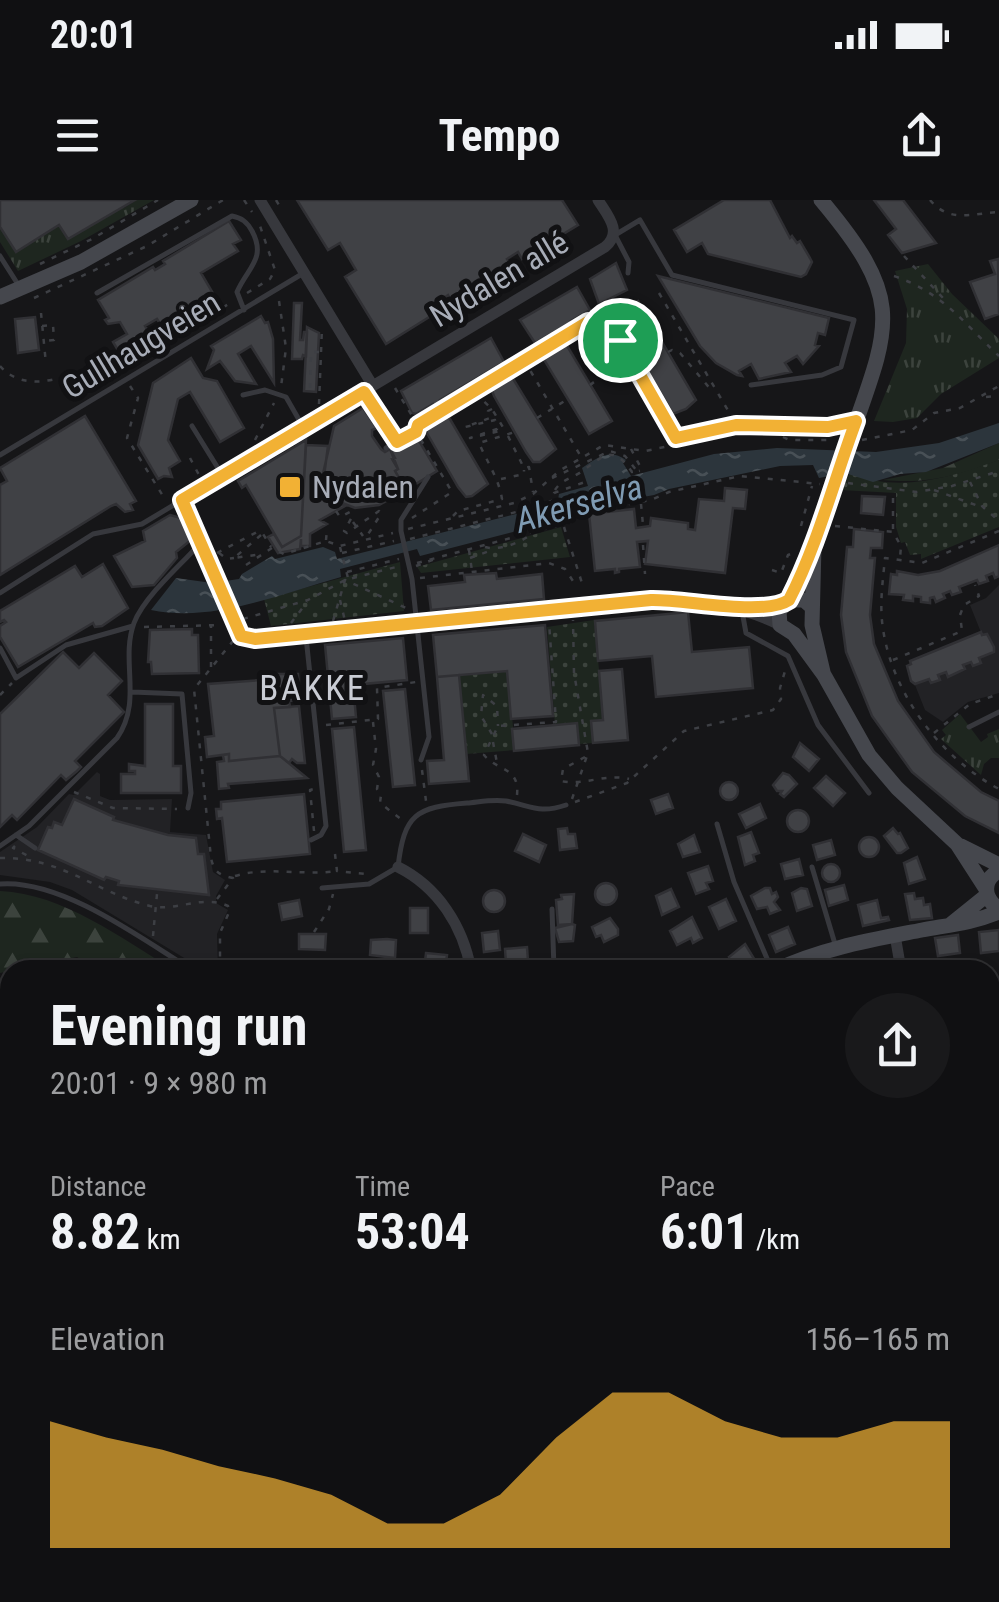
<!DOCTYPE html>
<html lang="en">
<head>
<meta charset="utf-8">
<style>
	:root { --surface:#101012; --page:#19191b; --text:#f1f3f6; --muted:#9c9d9f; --line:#303032; --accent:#f2b134 }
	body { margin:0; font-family:"Roboto Condensed",sans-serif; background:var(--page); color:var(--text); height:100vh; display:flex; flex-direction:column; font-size:38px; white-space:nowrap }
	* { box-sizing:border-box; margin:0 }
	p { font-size:32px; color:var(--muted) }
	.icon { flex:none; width:55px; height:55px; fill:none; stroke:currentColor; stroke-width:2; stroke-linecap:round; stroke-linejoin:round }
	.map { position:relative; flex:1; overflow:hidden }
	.drawer { position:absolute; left:0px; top:760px; width:1000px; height:642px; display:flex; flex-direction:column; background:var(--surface); border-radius:30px 30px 0 0; box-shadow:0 2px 8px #0004,0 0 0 2px var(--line) }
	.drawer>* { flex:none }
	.pin { position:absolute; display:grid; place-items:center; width:85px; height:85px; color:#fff; margin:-42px; border:5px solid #fff; border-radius:50%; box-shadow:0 2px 10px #0007 }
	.round { display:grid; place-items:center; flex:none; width:105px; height:105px; border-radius:52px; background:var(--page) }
	.head { display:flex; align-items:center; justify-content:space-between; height:170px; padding:0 50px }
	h1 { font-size:55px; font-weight:700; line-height:75px }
	.figures { display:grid; grid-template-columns:repeat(3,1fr); gap:15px; height:170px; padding:10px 50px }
	.figures div { display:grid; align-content:center }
	.figures b { font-size:50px; font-weight:700 }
	.figures small { font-size:28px; font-weight:400 }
	.figures p { font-size:28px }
	.chart { height:280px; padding:20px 50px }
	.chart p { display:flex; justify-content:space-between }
	.chart svg { width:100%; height:180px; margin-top:10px; fill:var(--accent); opacity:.7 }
	.status { display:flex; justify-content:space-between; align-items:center; height:70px; padding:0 50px; background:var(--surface); direction:ltr }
	.status svg { height:28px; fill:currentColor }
	header { display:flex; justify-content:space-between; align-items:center; height:130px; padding:0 50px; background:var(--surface); font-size:45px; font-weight:700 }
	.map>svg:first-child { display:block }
	.built { fill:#222225 }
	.grass { fill:url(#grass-tufts) }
	.forest { fill:url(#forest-firs) }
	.park { fill:url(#park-dots) }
	.water { fill:url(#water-ripples) }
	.building { fill:#404145; stroke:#303034; stroke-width:2.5 }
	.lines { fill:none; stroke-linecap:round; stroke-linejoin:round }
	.path { stroke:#3d3f44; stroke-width:2.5; stroke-dasharray:5 8; stroke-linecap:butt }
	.lane { stroke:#37383d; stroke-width:5 }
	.street { stroke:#37383d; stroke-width:11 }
	.secondary { stroke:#45474d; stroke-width:15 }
	.path-bridge { stroke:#3d3f44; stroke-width:2.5; stroke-dasharray:5 8; stroke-linecap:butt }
	.secondary-bridge { stroke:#45474d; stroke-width:15 }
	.route-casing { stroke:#fff; stroke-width:20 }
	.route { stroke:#f2b134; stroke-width:12 }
	.poi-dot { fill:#f2b134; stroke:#111113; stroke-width:4 }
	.labels { text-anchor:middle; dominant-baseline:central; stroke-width:10; stroke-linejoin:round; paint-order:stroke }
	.street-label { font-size:32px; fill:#a8adb8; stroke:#111113 }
	.poi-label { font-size:32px; fill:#a8adb8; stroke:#111113; text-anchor:start }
	.water-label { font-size:35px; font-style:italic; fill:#7f9bb3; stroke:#111113 }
	.neighbourhood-label { font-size:35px; letter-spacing:2.5px; fill:#c9ccd4; stroke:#111113 }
</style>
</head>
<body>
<div class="status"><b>20:01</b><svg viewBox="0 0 49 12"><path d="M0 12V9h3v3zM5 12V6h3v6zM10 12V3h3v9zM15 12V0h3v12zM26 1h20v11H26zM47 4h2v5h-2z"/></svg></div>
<header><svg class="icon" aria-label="menu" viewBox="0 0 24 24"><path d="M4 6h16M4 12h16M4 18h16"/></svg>Tempo<svg class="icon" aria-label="share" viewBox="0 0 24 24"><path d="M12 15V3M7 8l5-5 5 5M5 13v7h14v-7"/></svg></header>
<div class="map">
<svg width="999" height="1402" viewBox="0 0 999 1402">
	<defs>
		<pattern id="grass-tufts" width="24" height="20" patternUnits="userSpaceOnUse" patternTransform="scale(2.5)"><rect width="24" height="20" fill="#1e261f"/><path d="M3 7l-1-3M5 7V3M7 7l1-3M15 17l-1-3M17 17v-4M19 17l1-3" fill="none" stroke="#3c433d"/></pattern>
		<pattern id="forest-firs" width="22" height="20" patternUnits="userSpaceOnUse" patternTransform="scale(2.5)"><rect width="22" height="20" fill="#1e261f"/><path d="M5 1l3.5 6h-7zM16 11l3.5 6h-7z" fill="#3c433d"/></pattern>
		<pattern id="park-dots" width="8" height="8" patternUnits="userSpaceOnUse" patternTransform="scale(2.5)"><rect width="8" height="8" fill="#1e261f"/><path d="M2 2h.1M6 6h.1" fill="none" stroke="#3c433d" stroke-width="1.8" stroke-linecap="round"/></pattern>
		<pattern id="water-ripples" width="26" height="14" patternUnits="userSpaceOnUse" patternTransform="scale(2.5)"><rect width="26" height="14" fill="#2c353c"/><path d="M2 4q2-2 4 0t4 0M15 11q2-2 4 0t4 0" fill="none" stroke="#485056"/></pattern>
	</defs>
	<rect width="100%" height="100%" fill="#161618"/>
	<path class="built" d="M999,385V493L968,502L943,522L925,510L915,485L929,479L932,483L940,480L938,475L946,472L948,476L965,470L963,465L971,462L973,466L981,463L979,458L994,452L993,444L982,435L970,405L986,398Z
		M97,572L100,574V596L110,600L172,599L170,632L206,635L213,672L225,680L216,696V703L228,710L217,734L218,770H204L72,690L50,682L0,675V652L37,627L69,594L74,595Z"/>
	<path class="grass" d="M137,0H154L81,41L18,71L0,42V27L16,52L60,25L68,39L121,5L124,8Z
		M928,64L952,94L999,139V158L941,194L917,218L893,222L874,221L906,143L907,109L895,71Z
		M960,514L981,542L988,537L987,534L999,529V558H991L984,564L981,575L941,539L946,535L942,530Z"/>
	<path class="forest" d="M999,243V260C956,276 929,284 883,280L943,268Z
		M0,691C64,694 120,738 174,770H97L77,757L0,773Z"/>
	<path class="park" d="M999,260V327L921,359V354L910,355L905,342L901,343L896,327V293L841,290L850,273C899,294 951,277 999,260Z
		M561,327L570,357L421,373L417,367Z
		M400,362L404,411L271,426L264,399Z
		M594,420L604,520L593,543L579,544L577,523L555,525L547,427Z
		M508,470L515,550L466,554L459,475Z
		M711,1392L722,1402H492L485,1393Z"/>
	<path class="water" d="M999,223V243L926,272L900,274L873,282L845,273L819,278L813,265L780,266L669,289L654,295L570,310L536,326L420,356L417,349L340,369L341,377C280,394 213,423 151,410L176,378L212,383L239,379L242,374L272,356L275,359L323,347L335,352L337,359L532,310L558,300L559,294L588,286L582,268C597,258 609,248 626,260L623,263L631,276L714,254L777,248L876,252L939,243Z"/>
	<path class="building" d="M0,0H135L68,39L59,25L16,52L0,27Z
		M297,0H562L578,25L522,59L518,52L507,59L512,66L490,79L487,74L472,84L475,89L452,103L448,95L438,102L442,109L386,144L345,77L356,70L340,43L328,50Z
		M724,0H770L790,38L792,36L797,43L800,41L810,58L812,62L806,74L801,77L708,54L702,43L687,52L674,30Z
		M874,0H903L936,43L902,53L888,35L896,29Z
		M229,21L241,40L233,44L238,51L201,73L214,95L177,114L181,120L164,130L157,119L145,126L154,141L137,151L133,144L119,152L113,142L127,134L120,122L108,124L105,120L109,118L98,100L153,67L155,70L165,64L163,61Z
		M998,59L999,114L985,119L970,82L995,74L990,61Z
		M616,63L627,90L599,104L590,79Z
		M658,76L829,118L825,135L818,133L815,145L819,146L803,164L797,156L785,163L791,172L759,179L751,164L739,171L742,176L737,175L716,163L700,146Z
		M577,87L590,110L571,121L574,125L567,129L565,126L535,143L520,120Z
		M638,101L696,200L686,209L673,214L615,115Z
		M294,103H302L300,140H303L304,132H307L306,156L303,155L302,159H292Z
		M261,116L265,123L268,122L273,139L274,183L251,146L238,154L256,184L235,181L220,161L207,169L214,150L211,146Z
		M35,117L39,150L18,153L15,119Z
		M307,127L319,133L316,192L304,191Z
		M491,138L504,162L440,200L442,204L435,208L433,204L416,214L412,213L401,191Z
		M566,144L612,221L589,234L543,158Z
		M191,158L203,178L217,181L244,228L220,242L190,192L178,199L168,240L180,261L169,268L172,277L164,276L158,279L138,245L153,183Z
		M512,177L556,249L540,262H533L526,252L494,196L491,188Z
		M363,208L377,228L372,230V236L381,249L385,252L390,249L395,258L392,259L398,269L395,271L406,290L379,305L355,308L332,299L322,278L334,226Z
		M447,214L488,284L472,296L466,297L458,287L424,228Z
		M85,216L136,301L130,304L133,310L125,312L116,304L111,306L0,375V285L7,281L0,268Z
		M415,234L437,271L406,290L395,271L398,269L390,249Z
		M306,240L301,336L282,347L246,285L242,288L238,281Z
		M306,245L328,246L323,284L332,299L345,306L320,320L327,324L310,334V346H301V339L300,349L278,353L268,337L274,334L282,347L301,336Z
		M725,288L747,290L745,309L733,308L725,373L645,364L648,341L637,342L640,367L619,369V372L615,373V369L595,371L589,314L634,309L636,328L650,326L651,318L688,323V329L695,330L699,299L724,301Z
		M862,296L885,297L883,315L861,313Z
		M170,315L181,318L196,336L176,352L177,358L154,385L132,387L114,356L145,341L143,331Z
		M854,329L883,332L882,348H871L870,358H875L870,415L874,444L898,501L934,552L981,592L999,601V633L965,616L912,572L872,516L846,452L841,415L847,347H853Z
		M999,345V376L995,378L993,373L986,376L988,381L979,384L977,380L959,387L961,392L952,395L950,391L943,394L945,398L936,402L934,397L930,398V403L921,402V397L913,396V401L903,400L904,395L889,394L891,374L897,375V371L918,375L940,371Z
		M103,364L128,408L102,426L95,427L93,423L18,467L0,437V426L6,422L4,420L0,422V411L75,366L82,377Z
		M496,373L497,379L542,374L544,399L431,410L428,386L465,382L464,375Z
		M688,412L692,452L749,447L753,488L656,497L652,456L598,461L595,421Z
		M545,425L553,516L511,519L507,471L437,477L433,435Z
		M192,429V435H198L199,473L152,474L151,462H148L150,430Z
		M981,432L982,435L987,434L994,447V452L979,458L981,463L973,466L971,462L963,465L965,469L948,477L946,472L938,475L940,480L931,483L929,479L915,484L911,481L907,466L911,464L910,461Z
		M403,438L407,480L353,485L356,517L332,519L325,445Z
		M63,452L79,468L94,453L122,481L108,495L124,512L75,561L81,567L77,571L66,580L61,575L17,620L12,615L0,627V514Z
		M622,469L628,540L593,543L591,521L603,520L599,471Z
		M275,474H298L300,500L289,501L290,507L274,508L280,556L229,561V554L207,557L205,537L214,536L208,484L275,479Z
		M459,475L469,581L429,584L427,561L444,560L437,477Z
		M405,489L415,585L393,587L383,491Z
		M145,504H173V566H181V593H121V574H135V571H129V564L145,566Z
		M299,506L305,563H297L292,559L289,563L280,556L274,508Z
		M577,523L579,545L514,551L512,529Z
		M354,527L366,650L344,652L332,529Z
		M800,543L819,559L809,571L793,557Z
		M229,554V561L280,556L307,578L228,584L229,588L219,589L217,562L224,561L223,555Z
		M783,573L789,575L797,584L784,597L780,594L782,591H777L773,585Z
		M826,576L845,593L833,606L814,588Z
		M720 591a9 9 0 1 1 18 0a9 9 0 1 1-18 0Z
		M304,594L310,654L227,662L222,618L217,619L216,609H221V602Z
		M668,594L673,608L656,614L651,600Z
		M74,599L114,617L113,620L168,635L196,638L198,654H204L209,695L118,685L119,681L106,677L104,680L38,650L48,627L52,628L54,622L62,625Z
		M760,604L766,618L746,628L739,614Z
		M787 621a11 11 0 1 1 22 0a11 11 0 1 1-22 0Z
		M567,628L568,634H575L577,648L560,650L558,629Z
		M893,628L898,634L900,633L908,648L901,653H897L884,636Z
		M751,632L759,653L753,655L755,661L745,665L738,637Z
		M523,634L546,645L539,662L515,651Z
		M694,635L700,652L683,657L678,644Z
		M859 647a10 10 0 1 1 20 0a10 10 0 1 1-20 0Z
		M831,640L835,655L817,660L813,645Z
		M917,657L925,679L909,684L904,663Z
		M799,659L803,675L785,679L781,664Z
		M822 673a9 9 0 1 1 18 0a9 9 0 1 1-18 0Z
		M708,666L713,681L706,683L709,689L696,694L688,673Z
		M595 694a11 11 0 1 1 22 0a11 11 0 1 1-22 0Z
		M844,685L848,700L829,706L825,690Z
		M765,688H770L772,694L776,692L778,697L774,702L780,710L770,714L767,707L757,709L751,696Z
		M801,688L807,689L812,706L797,711L792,693Z
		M671,689L679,707L662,715L656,696Z
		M483 701a11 11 0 1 1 22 0a11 11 0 1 1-22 0Z
		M914,693L915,699L923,698L924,705L930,704L932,718L910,720L905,694Z
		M574,694L572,724L558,725L556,700L562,699L561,695Z
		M726,699L736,721L719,729L709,707Z
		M299,700L302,716L282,720L279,704Z
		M877,700L881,718L888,717L889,720L863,726L858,705Z
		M410,708H428V733H410Z
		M692,717L702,738L693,743L691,738L677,745L670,731Z
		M610,718L618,729V735L604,742L601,735L596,737L592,727Z
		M572,724L575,725L573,741L559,742L555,728Z
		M788,727L795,744L776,752L769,735Z
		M999,730V751L981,753L979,732Z
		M498,731L500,750L484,752L482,733Z
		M299,734H326L325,750L299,749Z
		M958,735L960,753L938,756L935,738Z
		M387,739L396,740L395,758L370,755L371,740Z
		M745,744L756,762L737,770L729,757Z
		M527,747L528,761L506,764L505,749Z
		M426,753L447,755L445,770L424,769Z
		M637,1392L650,1399L648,1402H608L609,1392Z"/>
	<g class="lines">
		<path class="path" d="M244,0L252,12
			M276,0L282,10
			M930,0C950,24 973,13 999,12
			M904,56L943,98
			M40,64L92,39L158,0
			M894,76C943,93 963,122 999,156
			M247,93L270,79L275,70L259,23
			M659,93L736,224
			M34,98L147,46L223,0
			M279,101L286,148L281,187
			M41,113L46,164
			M588,122L620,140L676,238L737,225L764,227
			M42,126L53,125L54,140L45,141
			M619,140L616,141L619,150L586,161L619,153L626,161L592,170V172L632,162
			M668,152L672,150L680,153L712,191
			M524,160L580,255
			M107,163L114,161L119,168
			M0,166C28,198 74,172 107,163L72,188L75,196L232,102
			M590,185C604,174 625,165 643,168
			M130,186L138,198L127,238L163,296
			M310,188L311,152H320
			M395,188L417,224
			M475,193L492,209L504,229
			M986,197L999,196
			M319,204L322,127
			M492,209L488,211L490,218L465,227L495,220L497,229L470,238L504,230
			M660,212L672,246
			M537,218L568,199
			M508,236L524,268L529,267L533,292
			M783,237L789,240H834
			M403,239L416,232L417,225L607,110
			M255,240L274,203
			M862,240L912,230L934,213L960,208L999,186
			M631,249L642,270L639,271
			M190,258L199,275
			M552,278L610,251L625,256L637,271
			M501,279L524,274V270
			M970,282L982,306L999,321
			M848,283L917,292L952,286L999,271
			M555,290C562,279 571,279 581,272C604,256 612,243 632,272L638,271
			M934,290L984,308
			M641,304L643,325
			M336,311L340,317L350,312L352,317L344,331L347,333L379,311L381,314L365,339
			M453,316L458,311L502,299C499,279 487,262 479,243L515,232
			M412,318L452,292L417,233
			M353,322L363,336
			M801,326L812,286
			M835,326L893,332L901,346L900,358
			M564,327L582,383
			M408,329L514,303L533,294L559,271L604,245L645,251L739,232L745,227
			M893,329V292
			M999,331L922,363L885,358C883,379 880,400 882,421C889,490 939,557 999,589
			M261,335L234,358L263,354
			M410,339L532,308L554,300V293L585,282
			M326,340L327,329
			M643,345L645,374
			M340,347L348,378
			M485,347C498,351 522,343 532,333
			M469,350L472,371
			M217,353L257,332L263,334L271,347
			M219,353L227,359L234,358
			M342,353L394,341
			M470,358L492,350
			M417,363L571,322L585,312L651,300L669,292L740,276L820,284
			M246,365L272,348L284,354L326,341L340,346L393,333
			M416,366L435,359
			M772,370L781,373L788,355L794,353
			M347,372L399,359
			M420,378L549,363L565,369L577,387
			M340,400L345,421
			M243,419L308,400L345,380L400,366
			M333,421L345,380L406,408
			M291,423L307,402
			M144,427L221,425
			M893,460L962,431L960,415L964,405L979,396L975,385
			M211,467V426
			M0,495L12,483
			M373,522L376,549L373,565L379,577L377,589L381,595L380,603L402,620
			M326,525L378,519L377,488L416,482
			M934,533L970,504L999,494
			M492,534L481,516L483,495L497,506L498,526
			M493,542L497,563
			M585,557L563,569L561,581C583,586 607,573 629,579
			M422,570L426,601
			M74,592L113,608L177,609
			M517,595C520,567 497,571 484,555L498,526L556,522L549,422
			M572,599L588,553L574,473L573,420
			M575,602L627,583L684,531L773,510L781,499L780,488L785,471
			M314,631L310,590L314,589
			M15,646L13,648L30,657
			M335,654L337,671L367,674
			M0,658C63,657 94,692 150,706C176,712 203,694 228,706L230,710L220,733V770
			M235,676C268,666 302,676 337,671
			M217,699L233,678C219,675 214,672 211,658L194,489L233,441
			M314,732L329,709L333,694
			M153,736L154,725
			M990,1151L999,1149
			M990,1285L999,1287
			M521,1392L522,1402
			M599,1402L604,1392"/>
		<path class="lane" d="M0,56L19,86
			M628,73L629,62L615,35L640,20L672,75L854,120L841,167L822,175L751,185
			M97,93L232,16C242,18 247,22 252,31C267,59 247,68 237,92L244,110
			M366,194L387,231L397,242L386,248
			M243,195L265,190L286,197L302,225
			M192,226L221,273
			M771,227H827L853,221
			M0,255L302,74
			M0,393L93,334L142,324L182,300
			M742,411L746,433L788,456L818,525L869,593
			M306,437L326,626L321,635L311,640
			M0,448L16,478L66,445L133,426
			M132,492L182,494L191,593L188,608
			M969,527L999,512
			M421,560L429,537L412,379L401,331V320L428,277
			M717,624L734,682L772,770
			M16,635L35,648
			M0,646L29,626L117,538C143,501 120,461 134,423C144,397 181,364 200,344
			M812,667L835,744
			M0,684C61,679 141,738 192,770
			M322,688L369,684L398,667C404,614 416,607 467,603C479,602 493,599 506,601C532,606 539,614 566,605
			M552,709L554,770
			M0,951L10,950
			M0,1022H10"/>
		<path class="street" d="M260,0L373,186
			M598,0C608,16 623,32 605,47L182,300L232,419L241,436L250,439C347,432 443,418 540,410C621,404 704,387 780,425
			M742,408L782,405
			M398,667C438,687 463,726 471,770
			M895,735L901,770
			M990,928L999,934
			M990,1018L999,999
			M0,1087L10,1030
			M990,1099L999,1107
			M0,1183L10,1188
			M990,1361L999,1367
			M484,1392L491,1402
			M719,1392L730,1402
			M97,1402L99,1392"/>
		<path class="secondary" d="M821,0C904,99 892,121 851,236
			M0,97L81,62L191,0
			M789,400L812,349
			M812,407L804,400H789L779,411L780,425L794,434L824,475L869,555L897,588L957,644L986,689
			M823,472L812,425L814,346L832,286
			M961,646L999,665
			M999,671C982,680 983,698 999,709
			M951,724L987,695
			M776,770C823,748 871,740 922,730C949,725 973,723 999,712
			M0,851L10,849"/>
		<path class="path-bridge" d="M154,725L157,694"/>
		<path class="secondary-bridge" d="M832,286L851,236"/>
	</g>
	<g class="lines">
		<defs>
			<path id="route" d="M588,122L620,140L676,238L736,225L828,227L856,221C834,280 818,344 789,400C764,417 685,399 651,400L255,439L241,436L182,300L364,192L397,242L416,232L418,225Z"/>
		</defs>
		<use href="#route" class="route-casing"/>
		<use href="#route" class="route"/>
	</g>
	<rect class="poi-dot" x="278" y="275" width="24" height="24" rx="5"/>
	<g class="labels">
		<g class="street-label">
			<text transform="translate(499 79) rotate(-31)">Nydalen allé</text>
			<text transform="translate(141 145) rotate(-31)">Gullhaugveien</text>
		</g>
		<g class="poi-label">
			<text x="312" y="287">Nydalen</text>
		</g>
		<g class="water-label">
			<text transform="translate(579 304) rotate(-16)">Akerselva</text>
		</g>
		<g class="neighbourhood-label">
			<text x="313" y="488">BAKKE</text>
		</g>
	</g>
</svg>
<div class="pin" style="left:620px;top:140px;background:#1e9e55"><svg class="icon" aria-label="arrive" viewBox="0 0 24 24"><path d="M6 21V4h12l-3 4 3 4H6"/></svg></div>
<section class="drawer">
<div class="head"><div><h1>Evening run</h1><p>20:01 · 9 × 980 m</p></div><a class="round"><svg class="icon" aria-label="share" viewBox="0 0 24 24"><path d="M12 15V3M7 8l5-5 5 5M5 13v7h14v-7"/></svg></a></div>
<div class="figures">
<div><p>Distance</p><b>8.82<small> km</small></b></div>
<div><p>Time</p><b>53:04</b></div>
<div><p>Pace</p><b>6:01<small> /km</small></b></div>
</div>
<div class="chart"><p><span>Elevation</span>156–165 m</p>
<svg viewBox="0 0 160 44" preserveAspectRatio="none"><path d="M0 44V13L10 17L20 20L30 24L40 27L50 31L60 38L70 38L80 31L90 17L100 6L110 6L120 13L130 17L140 17L150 13L160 13V44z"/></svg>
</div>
</section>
</div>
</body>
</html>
